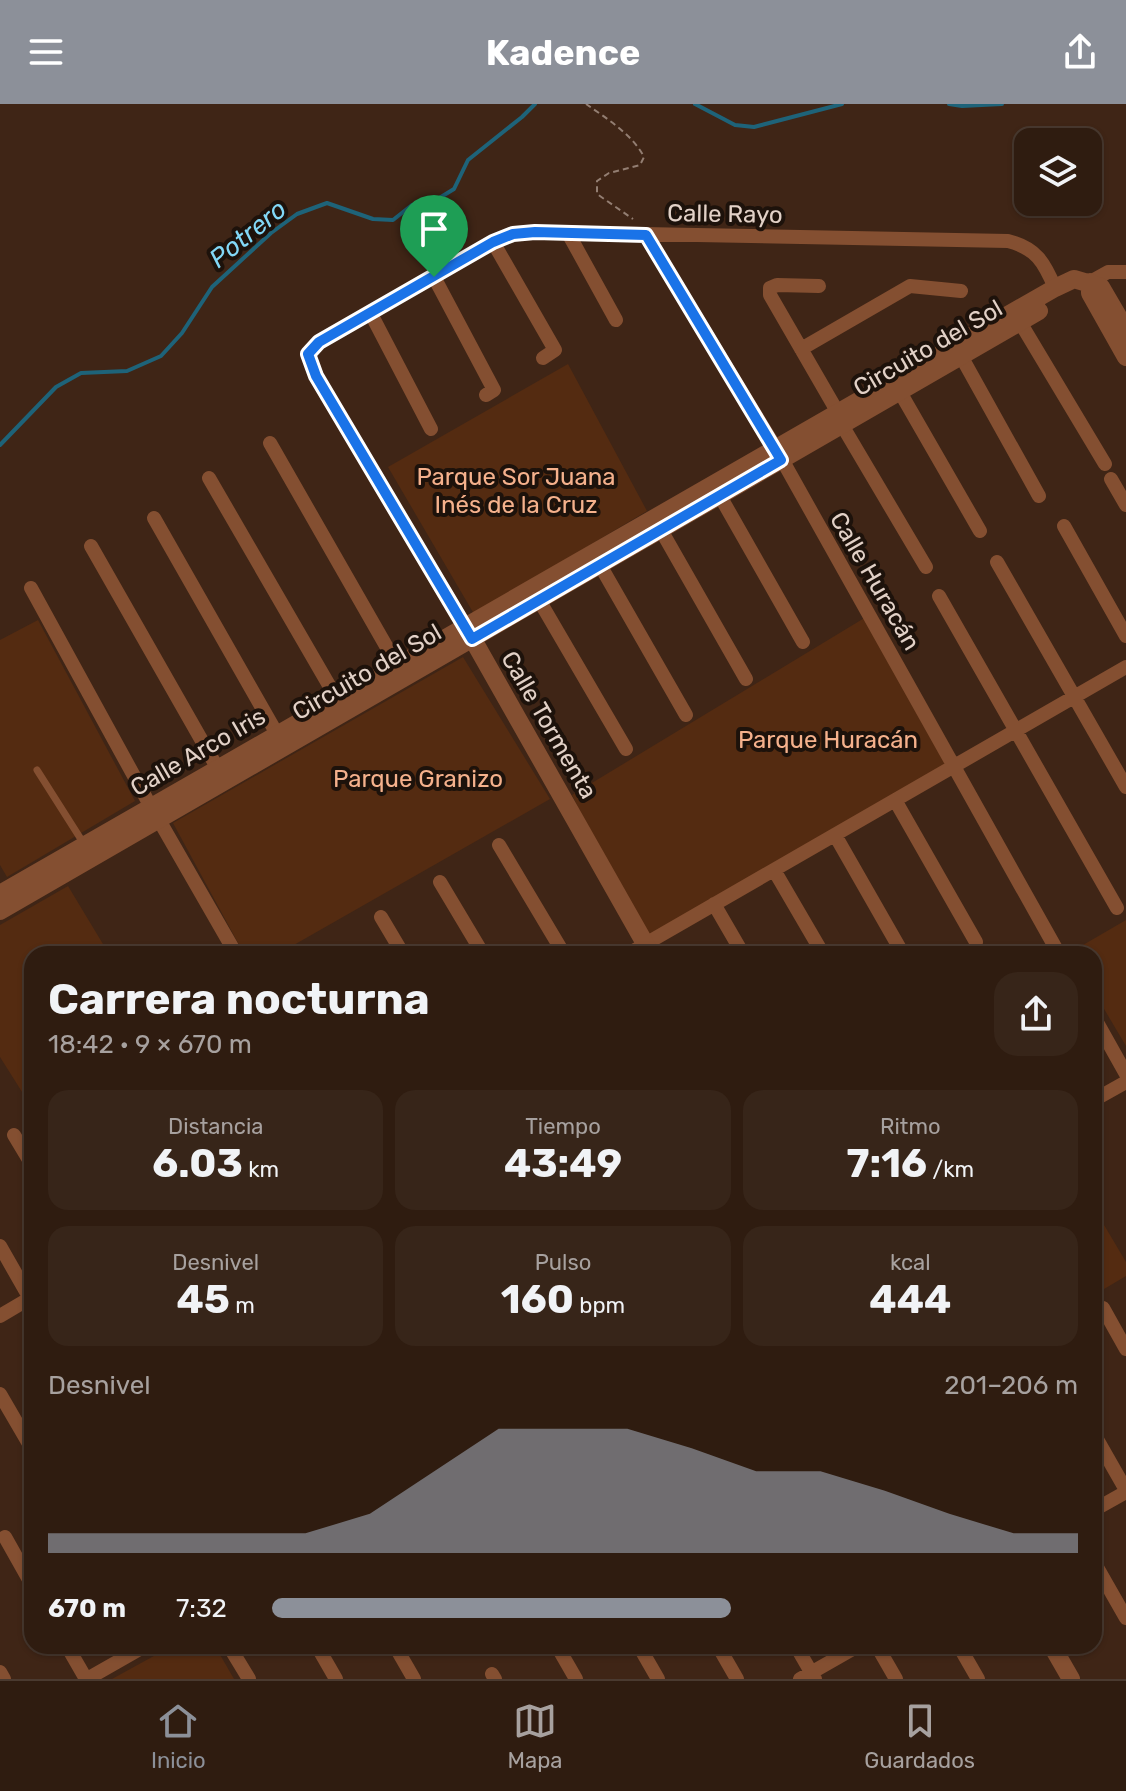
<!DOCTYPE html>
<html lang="es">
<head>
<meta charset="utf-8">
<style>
	:root { --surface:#2f1c10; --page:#372519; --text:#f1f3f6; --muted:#a7a19f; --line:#4a3a30; --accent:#8c9099 }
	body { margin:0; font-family:Rubik,sans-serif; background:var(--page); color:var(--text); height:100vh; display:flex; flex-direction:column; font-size:30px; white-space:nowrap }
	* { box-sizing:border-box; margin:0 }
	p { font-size:26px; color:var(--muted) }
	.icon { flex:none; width:44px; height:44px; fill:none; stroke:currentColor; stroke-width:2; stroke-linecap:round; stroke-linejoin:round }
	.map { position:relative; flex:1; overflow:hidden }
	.drawer { position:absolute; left:24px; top:842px; width:1078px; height:708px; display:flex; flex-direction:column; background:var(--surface); border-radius:24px; box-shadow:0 2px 6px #0004,0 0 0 2px var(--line) }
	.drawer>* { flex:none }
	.fabs { position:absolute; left:1014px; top:24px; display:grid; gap:16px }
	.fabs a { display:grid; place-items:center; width:88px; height:88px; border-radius:16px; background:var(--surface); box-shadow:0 2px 6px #0004,0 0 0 2px var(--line); font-size:40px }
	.pin { position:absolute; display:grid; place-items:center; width:68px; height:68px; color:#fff; margin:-82px -34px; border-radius:50% 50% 50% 0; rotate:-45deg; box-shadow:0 0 8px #0007 }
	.pin .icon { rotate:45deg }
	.round { display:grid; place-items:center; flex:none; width:84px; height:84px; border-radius:24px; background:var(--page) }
	.overview { display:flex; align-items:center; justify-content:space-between; height:136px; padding:0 24px }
	h1 { font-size:44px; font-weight:700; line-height:60px }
	.metrics { display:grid; grid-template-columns:repeat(3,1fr); gap:12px; height:136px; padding:8px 24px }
	.metrics div { display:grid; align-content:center; border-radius:20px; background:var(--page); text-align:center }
	.metrics b { font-size:40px; font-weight:700 }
	.metrics small { font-size:22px; font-weight:400 }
	.metrics p { font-size:22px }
	.chart { height:224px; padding:16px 24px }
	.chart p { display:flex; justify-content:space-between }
	.chart svg { width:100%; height:144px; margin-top:8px; fill:var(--accent); opacity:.7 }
	ul { padding:0 24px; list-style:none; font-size:26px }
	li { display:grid; grid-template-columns:128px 96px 1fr; align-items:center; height:60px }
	li i { height:20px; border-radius:10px; background:var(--accent) }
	header { display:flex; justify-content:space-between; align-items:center; height:104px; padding:0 24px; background:var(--accent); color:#fff; font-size:36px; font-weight:700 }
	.dock { display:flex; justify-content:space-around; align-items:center; height:112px; border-top:2px solid var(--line); background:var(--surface); font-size:22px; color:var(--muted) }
	.dock a { display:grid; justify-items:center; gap:4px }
	.dock .current { color:var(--accent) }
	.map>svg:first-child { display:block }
	.green { fill:#542b11 }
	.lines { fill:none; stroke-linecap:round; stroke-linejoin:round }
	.stream { stroke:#1e6379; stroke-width:4 }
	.path { stroke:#937e72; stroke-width:2; stroke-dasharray:6 4; stroke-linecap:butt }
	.service { stroke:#844f31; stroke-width:7 }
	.minor { stroke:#844f31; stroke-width:14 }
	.tertiary { stroke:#844f31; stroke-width:18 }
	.route-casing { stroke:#fff; stroke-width:16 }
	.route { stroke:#1a73e8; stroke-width:10 }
	.labels { text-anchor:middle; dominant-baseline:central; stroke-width:8; stroke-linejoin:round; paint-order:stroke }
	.street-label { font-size:24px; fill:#e2d1c7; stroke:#1d120b }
	.park-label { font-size:24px; fill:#f5b18c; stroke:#1d120b }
	.water-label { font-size:26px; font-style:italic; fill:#82d8f7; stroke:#1d120b }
</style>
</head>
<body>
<header><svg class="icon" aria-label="menu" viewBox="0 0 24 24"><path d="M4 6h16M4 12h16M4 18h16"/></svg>Kadence<svg class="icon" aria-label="share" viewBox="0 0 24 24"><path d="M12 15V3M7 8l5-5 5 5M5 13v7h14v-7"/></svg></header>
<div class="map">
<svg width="1126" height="1575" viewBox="0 0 1126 1575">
	<rect width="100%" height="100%" fill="#3f2516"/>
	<path class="green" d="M568,260L647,407L474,510L388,363Z
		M866,513L955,661L645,840L572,691Z
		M38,516L135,697L7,773L0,761V536Z
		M463,553L550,695L278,850H244L173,719Z
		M68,782L109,850H32V997L29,999L0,953V821Z
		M1126,816V942L1094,888V850H1072L1071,848Z
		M1094,1104L1126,1158V1172L1094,1191Z
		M172,1542H215L234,1575H112Z"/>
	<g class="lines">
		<path class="stream" d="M695,0L735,21L754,23L842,0
			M949,0L962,2L1002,0
			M0,341L56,283L81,269L127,267L161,252L182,229L212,183L271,129L297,110L327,99L373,115L393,116L412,101L436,96L454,85L468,56L522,13L535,0"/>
		<path class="path" d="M586,0C606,14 633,31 644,53L640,61L609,69L597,77V90L633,115"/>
		<path class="service" d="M37,666L84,740"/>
		<path class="minor" d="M568,129L616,216
			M646,131L775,343L1059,850
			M493,138L555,246L543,254
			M434,173L494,286L486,291
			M1090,178L1108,168H1126
			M819,182L777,181L770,184V191L837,307
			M370,208L431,325
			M1020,218L1105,360
			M801,245L910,182L961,187
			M961,252L1039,392
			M900,288L980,427
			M842,321L926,463
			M270,339L397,561
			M209,374L337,595
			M1111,375L1126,401
			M720,392L803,538
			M154,414L277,630
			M1064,422L1126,532
			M661,426L746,575
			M91,442L218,665
			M997,458L1126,683
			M600,461L686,611
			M31,484L151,703
			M939,492L1117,804
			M539,496L626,645
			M465,522L316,272L308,250L319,238L493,138L513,130L535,128L1008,137C1036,144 1044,158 1055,184
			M895,696L976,838
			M159,716L236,850
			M835,731L903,850
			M499,741L564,850
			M774,766L823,850
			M440,778L483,850
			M714,800L743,850
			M381,813L403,850
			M316,849L317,850
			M628,850L1126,563
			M1094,913L1126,970
			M1094,996L1126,978
			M14,1031L32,1061
			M0,1142L32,1198
			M1103,1204L1126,1245
			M0,1212L32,1193
			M0,1290L32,1345
			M1094,1330L1126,1386
			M1094,1406L1126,1388
			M5,1433L32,1481
			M1094,1458L1126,1514
			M67,1542L86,1575
			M229,1542L249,1575
			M317,1542L336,1575
			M395,1542L414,1575
			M476,1542L477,1544
			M557,1542L576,1575
			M639,1542L658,1575
			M718,1542L737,1575
			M796,1542L815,1575
			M877,1542L896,1575
			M959,1542L978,1575
			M0,1568L4,1575
			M492,1570L495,1575
			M87,1575L145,1542
			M800,1575L858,1542"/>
		<path class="tertiary" d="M1090,178V189L1126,253
			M467,525L651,850
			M0,790L1055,184L1074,175L1101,183L1126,226
			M0,807L1039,207
			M1052,1542L1071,1575"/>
	</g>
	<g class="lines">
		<defs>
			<path id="route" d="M535,128L646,131L781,356L472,535L316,272L308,250L319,238L493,138L513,130Z"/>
		</defs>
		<use href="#route" class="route-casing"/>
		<use href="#route" class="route"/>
	</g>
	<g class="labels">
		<g class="street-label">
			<text transform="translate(725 110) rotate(1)">Calle Rayo</text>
			<text transform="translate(928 244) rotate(-30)">Circuito del Sol</text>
			<text transform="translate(875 477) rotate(60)">Calle Huracán</text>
			<text transform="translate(367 568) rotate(-30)">Circuito del Sol</text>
			<text transform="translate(549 621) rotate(60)">Calle Tormenta</text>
			<text transform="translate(198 648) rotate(-30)">Calle Arco Iris</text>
		</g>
		<g class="park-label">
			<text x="516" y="373">Parque Sor Juana<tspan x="516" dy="28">Inés de la Cruz</tspan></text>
			<text x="828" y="636">Parque Huracán</text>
			<text x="418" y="675">Parque Granizo</text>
		</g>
		<g class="water-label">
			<text transform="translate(248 130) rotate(-39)">Potrero</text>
		</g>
	</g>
</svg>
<div class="fabs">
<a><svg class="icon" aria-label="layers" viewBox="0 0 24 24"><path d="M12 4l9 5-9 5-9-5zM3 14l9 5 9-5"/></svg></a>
</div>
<div class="pin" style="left:434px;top:173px;background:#1e9e55"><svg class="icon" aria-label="arrive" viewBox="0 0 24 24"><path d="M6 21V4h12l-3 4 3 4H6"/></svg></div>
<section class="drawer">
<div class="overview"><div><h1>Carrera nocturna</h1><p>18:42 · 9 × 670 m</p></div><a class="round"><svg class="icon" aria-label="share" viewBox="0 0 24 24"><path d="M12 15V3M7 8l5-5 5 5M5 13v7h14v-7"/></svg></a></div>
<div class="metrics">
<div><p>Distancia</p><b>6.03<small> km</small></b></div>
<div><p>Tiempo</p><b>43:49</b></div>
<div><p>Ritmo</p><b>7:16<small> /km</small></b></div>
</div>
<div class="metrics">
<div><p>Desnivel</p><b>45<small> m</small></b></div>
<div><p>Pulso</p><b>160<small> bpm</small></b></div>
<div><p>kcal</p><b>444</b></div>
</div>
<div class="chart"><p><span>Desnivel</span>201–206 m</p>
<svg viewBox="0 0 160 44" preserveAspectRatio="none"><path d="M0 44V38L10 38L20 38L30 38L40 38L50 32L60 19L70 6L80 6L90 6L100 12L110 19L120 19L130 25L140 32L150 38L160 38V44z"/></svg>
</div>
<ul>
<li><b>670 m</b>7:32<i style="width:57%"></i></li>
</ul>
</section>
</div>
<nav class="dock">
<a class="current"><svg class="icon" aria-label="home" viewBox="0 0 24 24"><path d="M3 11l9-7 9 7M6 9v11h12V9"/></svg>Inicio</a>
<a><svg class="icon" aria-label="map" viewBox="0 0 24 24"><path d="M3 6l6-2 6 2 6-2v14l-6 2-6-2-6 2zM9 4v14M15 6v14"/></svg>Mapa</a>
<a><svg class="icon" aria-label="saved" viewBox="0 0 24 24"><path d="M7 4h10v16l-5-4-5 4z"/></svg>Guardados</a>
</nav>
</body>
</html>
